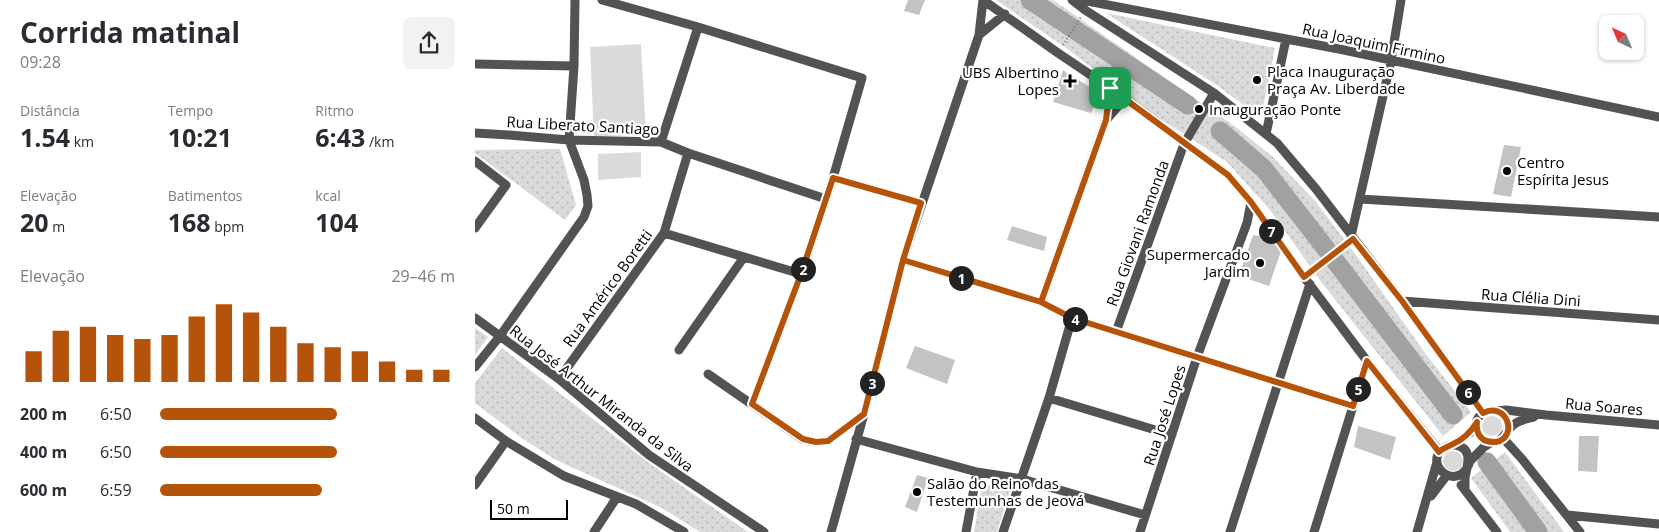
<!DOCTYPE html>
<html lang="pt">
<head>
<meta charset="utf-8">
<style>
	:root { --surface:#fff; --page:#f2f2f3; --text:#2b2b33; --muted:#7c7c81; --accent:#b45309 }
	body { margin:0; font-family:"Open Sans",sans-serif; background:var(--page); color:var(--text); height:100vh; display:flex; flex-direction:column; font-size:19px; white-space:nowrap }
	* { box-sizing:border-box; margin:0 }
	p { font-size:16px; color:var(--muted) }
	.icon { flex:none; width:28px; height:28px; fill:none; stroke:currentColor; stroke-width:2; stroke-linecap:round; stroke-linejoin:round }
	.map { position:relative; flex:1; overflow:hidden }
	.drawer { display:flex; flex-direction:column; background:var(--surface); width:475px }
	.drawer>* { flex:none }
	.needle { width:32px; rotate:316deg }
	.tools { position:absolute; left:1124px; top:15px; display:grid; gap:10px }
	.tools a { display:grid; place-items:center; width:45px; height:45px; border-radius:8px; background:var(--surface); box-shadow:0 1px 4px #0004; font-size:25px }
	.scale { position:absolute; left:15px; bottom:12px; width:78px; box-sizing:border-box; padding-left:5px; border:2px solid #000; border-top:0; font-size:14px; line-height:18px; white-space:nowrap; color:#000; -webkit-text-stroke:4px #fff; paint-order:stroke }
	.pin { position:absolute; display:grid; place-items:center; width:42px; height:42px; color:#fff; margin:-21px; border-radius:10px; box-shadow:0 2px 8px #0006 }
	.km { position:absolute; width:25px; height:25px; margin:-12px; border-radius:50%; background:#222; color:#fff; font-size:14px; line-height:25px; text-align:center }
	.round { display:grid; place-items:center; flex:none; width:52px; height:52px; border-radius:8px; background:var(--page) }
	.headline { display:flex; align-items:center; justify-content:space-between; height:85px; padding:0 20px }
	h1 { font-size:28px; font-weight:700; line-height:38px }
	.stats { display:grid; grid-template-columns:repeat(3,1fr); gap:8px; height:85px; padding:5px 20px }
	.stats div { display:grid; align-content:center }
	.stats b { font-size:25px; font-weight:700 }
	.stats small { font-size:14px; font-weight:400 }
	.stats p { font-size:14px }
	.chart { height:140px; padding:10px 20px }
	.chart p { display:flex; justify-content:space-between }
	.chart svg { width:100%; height:90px; margin-top:5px; stroke:var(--accent); stroke-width:6 }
	ul { padding:0 20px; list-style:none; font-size:16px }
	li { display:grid; grid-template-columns:80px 60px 1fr; align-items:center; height:38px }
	li i { height:12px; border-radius:6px; background:var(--accent) }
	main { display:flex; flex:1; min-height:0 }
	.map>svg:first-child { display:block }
	.grass { fill:#dadada }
	.park { fill:url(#park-dots) }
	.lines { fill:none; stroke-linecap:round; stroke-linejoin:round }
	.river { stroke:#a1a1a1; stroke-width:19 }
	.building { fill:#c3c3c3 }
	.path { stroke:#757575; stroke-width:2; stroke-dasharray:1 2.5; stroke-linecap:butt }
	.street { stroke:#535353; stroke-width:9 }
	.route-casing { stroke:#fff; stroke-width:10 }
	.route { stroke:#b45309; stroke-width:6 }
	.poi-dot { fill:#000; stroke:#fff; stroke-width:2 }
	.labels { text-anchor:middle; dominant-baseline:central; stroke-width:4.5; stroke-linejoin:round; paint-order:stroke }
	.street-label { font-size:15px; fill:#000; stroke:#fff }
	.poi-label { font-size:15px; fill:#000; stroke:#fff; text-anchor:start }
</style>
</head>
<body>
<main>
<section class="drawer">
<div class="headline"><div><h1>Corrida matinal</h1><p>09:28</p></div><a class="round"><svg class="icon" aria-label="share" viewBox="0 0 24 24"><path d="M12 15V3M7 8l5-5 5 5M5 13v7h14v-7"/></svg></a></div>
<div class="stats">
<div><p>Distância</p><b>1.54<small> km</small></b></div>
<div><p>Tempo</p><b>10:21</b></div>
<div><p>Ritmo</p><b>6:43<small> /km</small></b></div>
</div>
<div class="stats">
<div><p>Elevação</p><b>20<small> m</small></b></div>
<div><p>Batimentos</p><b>168<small> bpm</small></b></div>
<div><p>kcal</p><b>104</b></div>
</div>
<div class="chart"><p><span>Elevação</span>29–46 m</p>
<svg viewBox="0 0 160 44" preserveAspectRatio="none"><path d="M5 44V29M15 44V19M25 44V17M35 44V21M45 44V23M55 44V21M65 44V12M75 44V6M85 44V10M95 44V17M105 44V25M115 44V27M125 44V29M135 44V34M145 44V38M155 44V38"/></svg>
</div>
<ul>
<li><b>200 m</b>6:50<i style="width:60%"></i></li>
<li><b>400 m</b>6:50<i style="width:60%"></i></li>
<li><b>600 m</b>6:59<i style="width:55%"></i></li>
</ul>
</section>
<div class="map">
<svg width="1184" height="532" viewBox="0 0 1184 532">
	<defs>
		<pattern id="park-dots" width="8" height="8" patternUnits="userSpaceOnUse" patternTransform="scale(1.25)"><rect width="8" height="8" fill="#dadada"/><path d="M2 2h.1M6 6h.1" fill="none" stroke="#b9b9b9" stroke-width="1.8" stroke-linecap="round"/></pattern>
	</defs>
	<rect width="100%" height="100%" fill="#fff"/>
	<path class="grass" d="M166,44L171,134L119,137L115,47Z
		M166,152V177L123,180V154Z
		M1007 426a10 10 0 1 1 20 0a10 10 0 1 1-20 0Z
		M968 461a10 10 0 1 1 20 0a10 10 0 1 1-20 0Z"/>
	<path class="park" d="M521,0H578L762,128L798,157L841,202L884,259L950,353L996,412L968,436L847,283L795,210L752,162L680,115L591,48Z
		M631,13L800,48L786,118L743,86Z
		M85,149L101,205L90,220L0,153V150Z
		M0,328L13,337L0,355Z
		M27,348L174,463L273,532H225L187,508L81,460L48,439L0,403V383Z
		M1030,452L1089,532H1035L996,478Z
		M507,485L536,487L522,532H499Z"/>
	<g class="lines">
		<path class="river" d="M555,0L713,105
			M745,131L789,169L845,241L978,415
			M1012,462L1063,532"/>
	</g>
	<path class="building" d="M433,0H450L444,15L429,11Z
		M588,70L624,93L616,113L578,102Z
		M1029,145L1046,147L1036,197L1018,194Z
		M537,226L572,237L569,251L532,240Z
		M778,235L796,238L806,251L794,286L764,276Z
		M440,346L480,360L472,384L431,368Z
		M883,426L921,437L915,460L879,447Z
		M1104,436H1124L1122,472L1103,471Z
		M442,475L453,478L442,512L430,507Z"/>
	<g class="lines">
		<path class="path" d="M588,45L606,17
			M837,271L873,244"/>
		<path class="street" d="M127,0L223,27L387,78L358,178L326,274L277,404
			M508,0L583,53L650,98L753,175L776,202L829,277L892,361L965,452
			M597,0L610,10L739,93L802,143L841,189L927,301L1008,413
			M607,0L864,49L1184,117
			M504,35L530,14
			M0,64L99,66
			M632,119L650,98
			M0,133L34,135L94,140L186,142L213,153L351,199
			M791,134L811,39
			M186,142L223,27
			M0,161L31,185L0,228
			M358,178L446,203
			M885,199L1184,217
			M189,233L326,274
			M876,236L916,61L926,0
			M428,260L566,302L597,318L878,406
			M927,301L1184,320
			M566,302L631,119L635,88
			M0,318L84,379L174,455L289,532
			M641,332L709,144L739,93
			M204,350L269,257
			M0,367L25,336L109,217L113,206L112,195L109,180L94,140L99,66L100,0
			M233,374L327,439L341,442L353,441L389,414
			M84,379L189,233L213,153
			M574,398L697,435
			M1021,411L1031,410L1071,415L1184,425
			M0,418L31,441L89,476L161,504L209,532
			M1033,430C1035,400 994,408 1002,431C1004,436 1008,440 1013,442C1027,445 1029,433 1037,426C1043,420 1051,419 1059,417
			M1028,438L1047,459L1105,532
			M381,439L502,472L547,479L670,515
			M977,445L996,432L1002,423
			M994,462L1009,447L1017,442
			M0,485L31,441
			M986,485L1022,532
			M990,490C990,486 990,482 990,478C992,466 999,449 981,445C976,444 971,446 967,449C949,466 982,492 994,464
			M956,496L972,475
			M1092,515L1184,524
			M119,532L142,497
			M356,532L389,414L428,260L504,35L508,0
			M491,532L502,472
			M528,532L574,398L597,318
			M665,532L722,357L772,223L776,202
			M755,532L835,284
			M839,532L892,361
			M942,532L962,462"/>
	</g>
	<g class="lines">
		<defs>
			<path id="route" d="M635,88L631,120L566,302L428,260L446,203L358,178L326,274L277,404L328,439L341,442L353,441L389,414L428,260L566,302L597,318L878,406L892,361L964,452C969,447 973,447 978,444C989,439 996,432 1002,422C1001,429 1003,436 1009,440C1013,442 1017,442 1021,442C1044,437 1032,401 1008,413L927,301L878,239L829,277L776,202L753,175L635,88"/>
		</defs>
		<use href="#route" class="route-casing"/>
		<use href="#route" class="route"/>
	</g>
	<g class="poi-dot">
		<circle cx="782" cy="80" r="5"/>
		<path d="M592.5 73.5h5v5h5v5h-5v5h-5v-5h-5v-5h5z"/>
		<circle cx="724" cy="109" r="5"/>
		<circle cx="1032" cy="171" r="5"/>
		<circle cx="785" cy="263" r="5"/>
		<circle cx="442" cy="492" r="5"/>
	</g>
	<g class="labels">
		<g class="street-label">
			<text transform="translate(899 43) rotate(12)">Rua Joaquim Firmino</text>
			<text transform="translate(108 125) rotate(3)">Rua Liberato Santiago</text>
			<text transform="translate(662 233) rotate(-70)">Rua Giovani Ramonda</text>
			<text transform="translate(132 288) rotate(-54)">Rua Américo Boretti</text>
			<text transform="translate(1056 297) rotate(4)">Rua Clélia Dini</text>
			<text transform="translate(127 398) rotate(38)">Rua José Arthur Miranda da Silva</text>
			<text transform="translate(1129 406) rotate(5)">Rua Soares</text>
			<text transform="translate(689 415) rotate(-72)">Rua José Lopes</text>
		</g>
		<g class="poi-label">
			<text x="792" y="71">Placa Inauguração<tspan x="792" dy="17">Praça Av. Liberdade</tspan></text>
			<text x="584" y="72" text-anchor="end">UBS Albertino<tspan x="584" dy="17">Lopes</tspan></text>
			<text x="734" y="109">Inauguração Ponte</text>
			<text x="1042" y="162">Centro<tspan x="1042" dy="17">Espírita Jesus</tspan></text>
			<text x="775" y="254" text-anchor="end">Supermercado<tspan x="775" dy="17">Jardim</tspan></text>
			<text x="452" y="483">Salão do Reino das<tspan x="452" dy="17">Testemunhas de Jeová</tspan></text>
		</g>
	</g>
</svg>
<div class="tools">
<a><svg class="needle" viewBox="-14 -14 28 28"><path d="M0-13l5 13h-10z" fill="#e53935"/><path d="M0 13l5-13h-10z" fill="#7c7c81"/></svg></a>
</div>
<div class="scale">50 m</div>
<div class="pin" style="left:635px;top:88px;background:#1e9e55"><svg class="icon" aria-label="arrive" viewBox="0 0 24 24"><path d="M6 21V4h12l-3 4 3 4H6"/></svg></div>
<b class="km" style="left:486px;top:278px">1</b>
<b class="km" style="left:328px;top:269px">2</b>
<b class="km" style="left:397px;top:383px">3</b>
<b class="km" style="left:600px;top:319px">4</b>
<b class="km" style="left:883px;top:389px">5</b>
<b class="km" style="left:993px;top:392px">6</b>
<b class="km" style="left:796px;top:231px">7</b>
</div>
</main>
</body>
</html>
